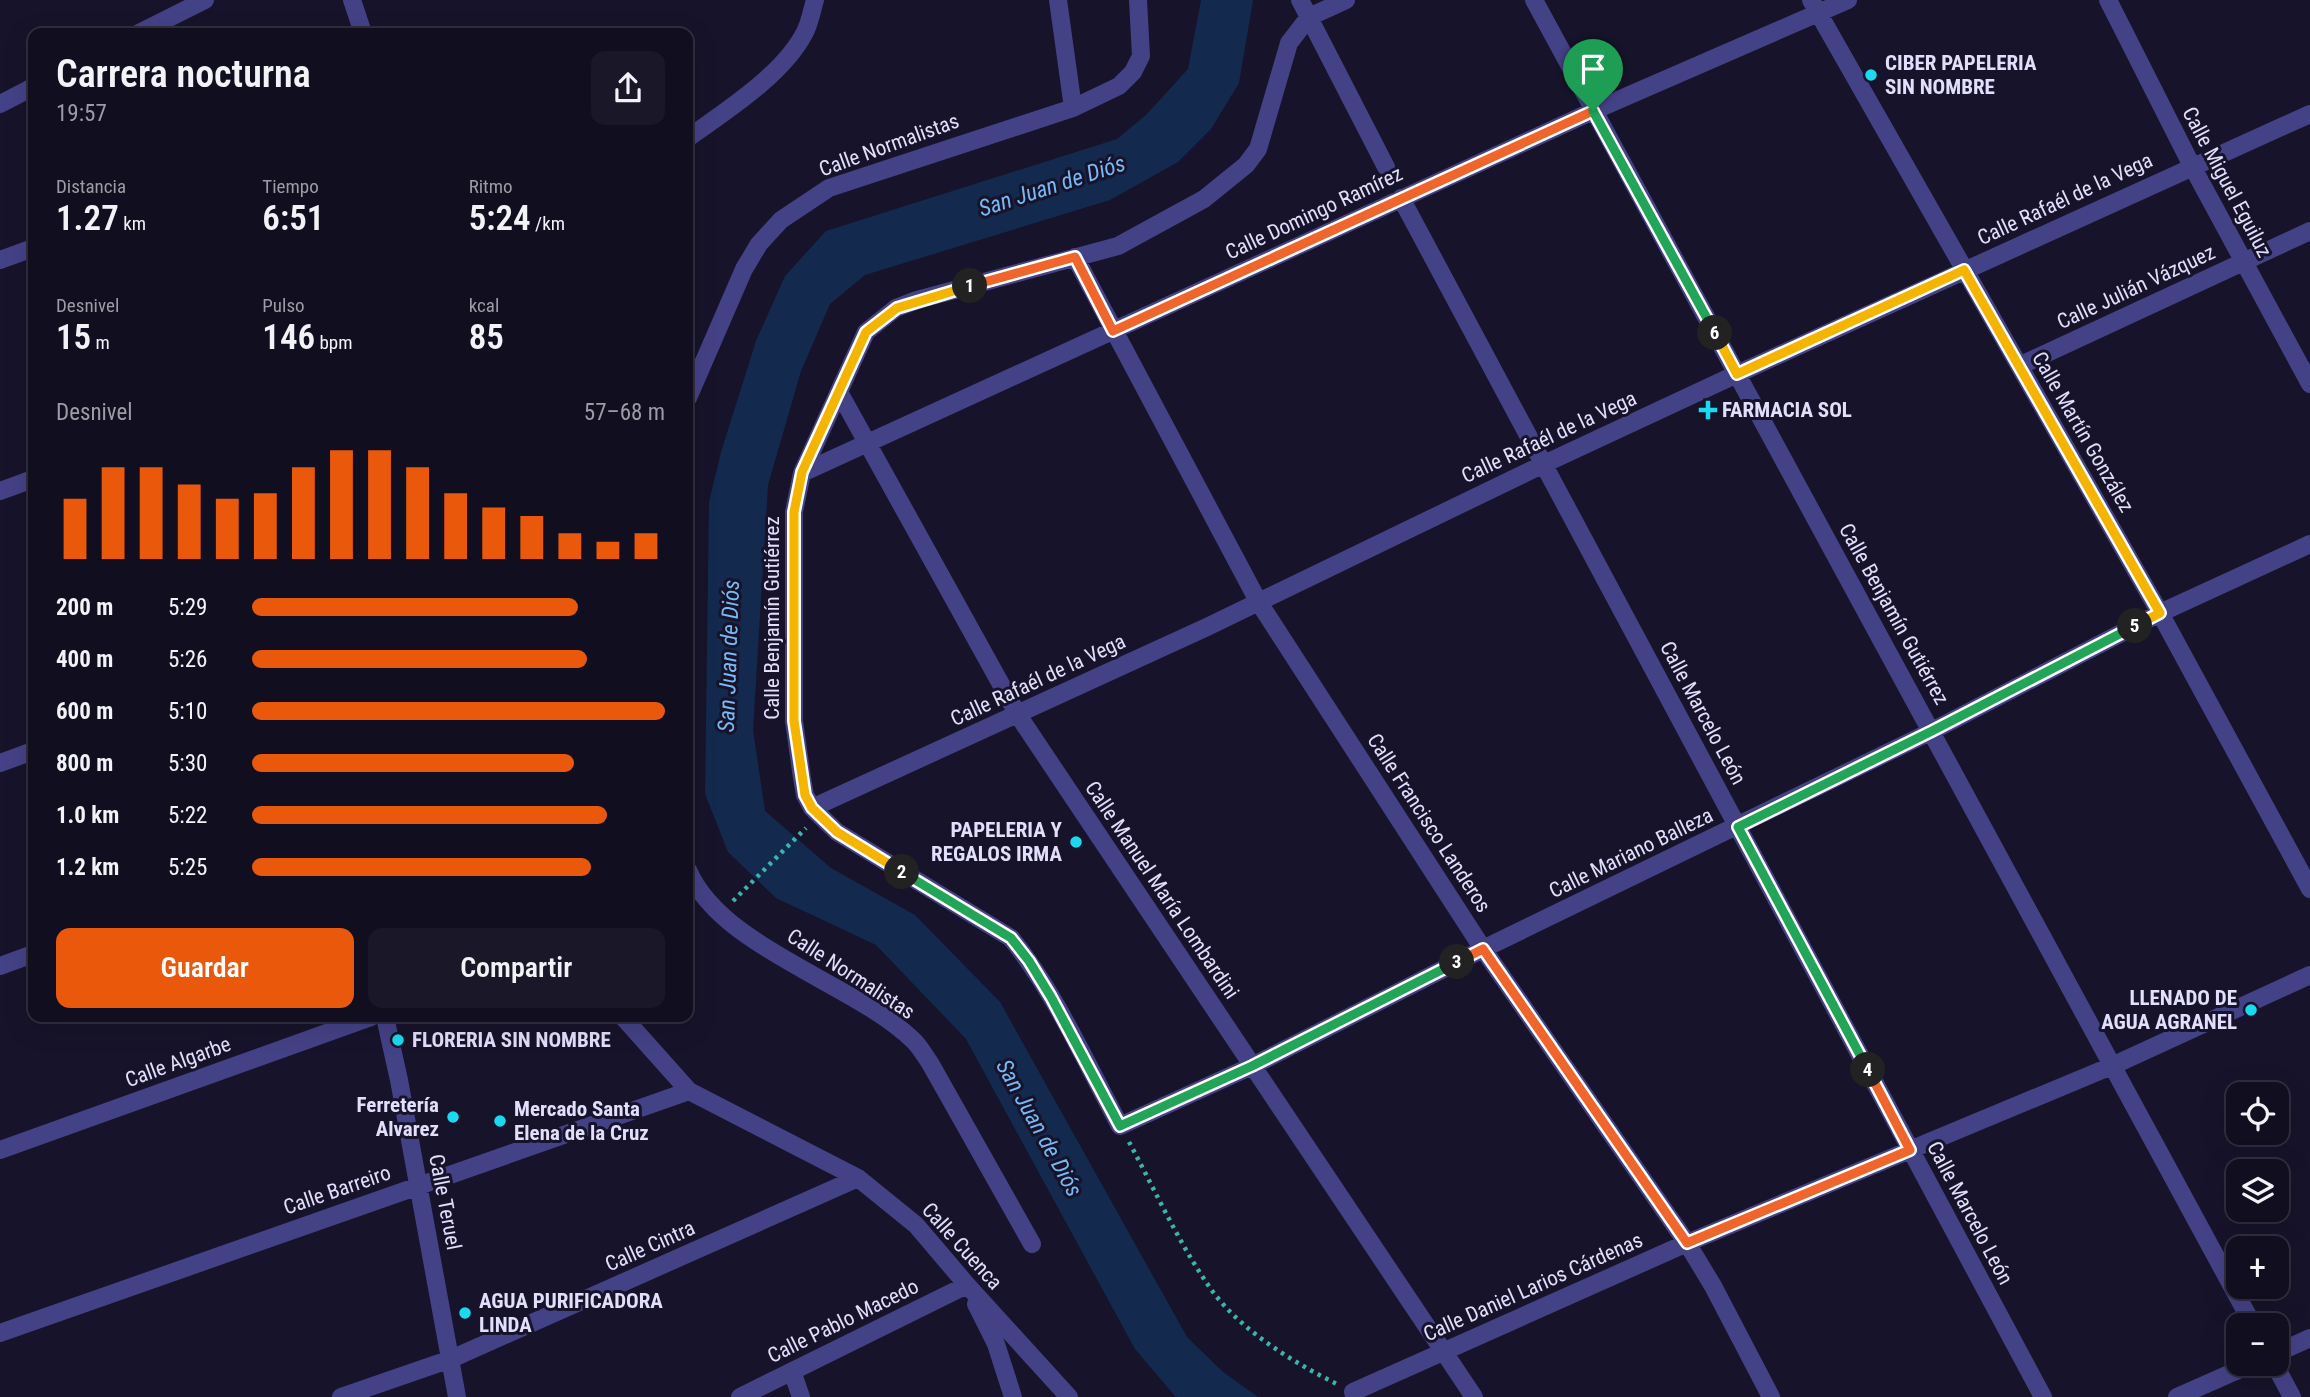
<!DOCTYPE html>
<html lang="es">
<head>
<meta charset="utf-8">
<style>
	:root { --surface:#110e20; --page:#1a1729; --text:#f1f3f6; --muted:#9c9ca5; --line:#302e3e; --accent:#ea580c }
	body { margin:0; font-family:"Roboto Condensed",sans-serif; background:var(--page); color:var(--text); height:100vh; display:flex; flex-direction:column; font-size:26px; white-space:nowrap }
	* { box-sizing:border-box; margin:0 }
	p { font-size:23px; color:var(--muted) }
	.icon { flex:none; width:38px; height:38px; fill:none; stroke:currentColor; stroke-width:2; stroke-linecap:round; stroke-linejoin:round }
	.map { position:relative; flex:1; overflow:hidden }
	.panel { position:absolute; left:28px; top:28px; width:665px; height:994px; display:flex; flex-direction:column; background:var(--surface); border-radius:14px; box-shadow:0 7px 28px #0002,0 0 0 2px var(--line) }
	.panel>* { flex:none }
	.tools { position:absolute; left:2226px; top:1082px; display:grid; gap:14px }
	.tools a { display:grid; place-items:center; width:63px; height:63px; border-radius:14px; background:var(--surface); box-shadow:0 7px 28px #0002,0 0 0 2px var(--line); font-size:35px }
	.pin { position:absolute; display:grid; place-items:center; width:60px; height:60px; color:#fff; margin:-72px -30px; border-radius:50% 50% 50% 0; rotate:-45deg; box-shadow:0 0 7px #0007 }
	.pin .icon { rotate:45deg }
	.km { position:absolute; width:35px; height:35px; margin:-18px; border-radius:50%; background:#222; color:#fff; font-size:19px; line-height:35px; text-align:center }
	.round { display:grid; place-items:center; flex:none; width:74px; height:74px; border-radius:14px; background:var(--page) }
	.summary { display:flex; align-items:center; justify-content:space-between; height:119px; padding:0 28px }
	h1 { font-size:38px; font-weight:600; line-height:52px }
	.stats { display:grid; grid-template-columns:repeat(3,1fr); gap:10px; height:119px; padding:7px 28px }
	.stats div { display:grid; align-content:center }
	.stats b { font-size:35px; font-weight:600 }
	.stats small { font-size:19px; font-weight:400 }
	.stats p { font-size:19px }
	.chart { height:196px; padding:14px 28px }
	.chart p { display:flex; justify-content:space-between }
	.chart svg { width:100%; height:126px; margin-top:7px; stroke:var(--accent); stroke-width:6 }
	.primary-button { display:flex; gap:14px; margin-top:auto; padding:14px 28px }
	.primary-button a { flex:1; height:80px; border-radius:14px; background:var(--accent); color:#fff; font-size:28px; font-weight:600; line-height:80px; text-align:center }
	.primary-button a+a { background:var(--page); color:var(--text) }
	ul { padding:0 28px; list-style:none; font-size:23px }
	li { display:grid; grid-template-columns:112px 84px 1fr; align-items:center; height:52px }
	li i { height:18px; border-radius:9px; background:var(--accent) }
	.map>svg:first-child { display:block }
	.water { fill:#132a4e }
	.lines { fill:none; stroke-linecap:round; stroke-linejoin:round }
	.path { stroke:#3ab5ae; stroke-width:4.5; stroke-dasharray:3.5 5; stroke-linecap:butt }
	.minor { stroke:#444286; stroke-width:18 }
	.tertiary { stroke:#444286; stroke-width:18 }
	.split-1-casing { stroke:#fff; stroke-width:14 }
	.split-2-casing { stroke:#fff; stroke-width:14 }
	.split-3-casing { stroke:#fff; stroke-width:14 }
	.split-4-casing { stroke:#fff; stroke-width:14 }
	.split-5-casing { stroke:#fff; stroke-width:14 }
	.split-6-casing { stroke:#fff; stroke-width:14 }
	.split-7-casing { stroke:#fff; stroke-width:14 }
	.split-1 { stroke:#f0652b; stroke-width:9 }
	.split-2 { stroke:#f5b400; stroke-width:9 }
	.split-3 { stroke:#22a559; stroke-width:9 }
	.split-4 { stroke:#f0652b; stroke-width:9 }
	.split-5 { stroke:#22a559; stroke-width:9 }
	.split-6 { stroke:#f5b400; stroke-width:9 }
	.split-7 { stroke:#22a559; stroke-width:9 }
	.poi-dot { fill:#19daee; stroke:#17132a; stroke-width:2.5 }
	.labels { text-anchor:middle; dominant-baseline:central; stroke-width:6; stroke-linejoin:round; paint-order:stroke }
	.poi-label { font-size:21px; font-weight:bold; fill:#e2dffd; stroke:#17132a; text-anchor:start }
	.street-label { font-size:21px; fill:#e2dffd; stroke:#17132a }
	.water-label { font-size:23px; font-style:italic; fill:#75baf5; stroke:#17132a }
</style>
</head>
<body>
<div class="map">
<svg width="2310" height="1397" viewBox="0 0 2310 1397">
	<rect width="100%" height="100%" fill="#17132a"/>
	<path class="water" d="M1201,0H1253L1239,83L1211,129L1178,162L1110,200L865,275L830,304L801,371L768,485L753,730L765,811L831,868L915,915L1000,1002L1187,1337L1223,1372L1258,1397H1177L1174,1395L1135,1349L966,1039L876,945L776,898L728,852L705,794L709,502L721,452L756,341L785,276L826,231L1117,139L1147,114L1188,69Z"/>
	<g class="lines">
		<path class="path" d="M733,901L806,828
			M1129,1142C1156,1192 1180,1246 1213,1292C1242,1331 1294,1363 1337,1384"/>
		<path class="minor" d="M352,0L363,33
			M1058,0L1073,108
			M1300,0L1386,167
			M1346,0L1309,17L1289,43L1258,149L1246,165L1204,199L1118,246L917,300L896,308L866,332L802,473L794,512V721L802,778L805,795L812,808L837,832L1011,938C1056,994 1086,1063 1120,1126L1252,1066L1483,949L1932,731L2160,613L2310,544
			M1534,0L2253,1325
			M1811,0L2160,613L2310,889
			M2108,0L2192,166L2310,384
			M688,138C726,111 784,74 805,32C810,22 812,10 815,0
			M1401,198L2043,1397
			M1075,257L1258,601L1483,949L1687,1243L1713,1286L1771,1397
			M0,260L33,248
			M2019,366L2310,231
			M839,392L1018,715L1474,1397
			M688,398L744,269L759,244L781,220L829,188L1073,108L1119,86L1133,72L1141,56L1138,0
			M802,473L1593,111L1848,0
			M0,491L33,479
			M0,763L33,751
			M812,808L1207,627L1544,464L1737,374L2310,114
			M688,870C721,948 855,983 914,1041C920,1047 925,1056 930,1063L1032,1244
			M0,966L33,954
			M385,1017L399,1080L457,1397
			M623,1017L689,1091L858,1178L916,1225L967,1285L1069,1397
			M0,1150L371,1017
			M976,1304L996,1344L1013,1397
			M0,1333L689,1091
			M2277,1353L2310,1338
			M2274,1363L2292,1397
			M792,1371L801,1397
			M1353,1392L1687,1243L2114,1065L2310,975
			M341,1397L451,1359L858,1178
			M740,1397L967,1285
			M2177,1397L2254,1363"/>
		<path class="tertiary" d="M139,33L205,0
			M0,104L33,87"/>
	</g>
	<g class="lines">
		<defs>
			<path id="split-1" d="M970,286L1075,257L1113,331L1593,111"/>
			<path id="split-2" d="M902,872L837,832L812,808L805,795L794,721V512L802,472L866,332L897,308L970,286"/>
			<path id="split-3" d="M902,872L1011,938L1029,961L1051,997L1120,1126L1252,1066L1457,962"/>
			<path id="split-4" d="M1457,962L1483,949L1687,1243L1910,1150L1868,1070"/>
			<path id="split-5" d="M1868,1070L1738,827L1932,731L2135,626"/>
			<path id="split-6" d="M1715,333L1737,374L1964,270L2160,613L2135,626"/>
			<path id="split-7" d="M1593,111L1715,333"/>
		</defs>
		<use href="#split-1" class="split-1-casing"/>
		<use href="#split-2" class="split-2-casing"/>
		<use href="#split-3" class="split-3-casing"/>
		<use href="#split-4" class="split-4-casing"/>
		<use href="#split-5" class="split-5-casing"/>
		<use href="#split-6" class="split-6-casing"/>
		<use href="#split-7" class="split-7-casing"/>
		<use href="#split-1" class="split-1"/>
		<use href="#split-2" class="split-2"/>
		<use href="#split-3" class="split-3"/>
		<use href="#split-4" class="split-4"/>
		<use href="#split-5" class="split-5"/>
		<use href="#split-6" class="split-6"/>
		<use href="#split-7" class="split-7"/>
	</g>
	<g class="poi-dot">
		<circle cx="1871" cy="75" r="7"/>
		<path d="M1704.5 399.5h7v7h7v7h-7v7h-7v-7h-7v-7h7z"/>
		<circle cx="1076" cy="842" r="7"/>
		<circle cx="2251" cy="1010" r="7"/>
		<circle cx="398" cy="1040" r="7"/>
		<circle cx="453" cy="1117" r="7"/>
		<circle cx="500" cy="1121" r="7"/>
		<circle cx="465" cy="1313" r="7"/>
	</g>
	<g class="labels">
		<g class="poi-label">
			<text x="1885" y="63">CIBER PAPELERIA<tspan x="1885" dy="24">SIN NOMBRE</tspan></text>
			<text x="1722" y="410">FARMACIA SOL</text>
			<text x="1062" y="830" text-anchor="end">PAPELERIA Y<tspan x="1062" dy="24">REGALOS IRMA</tspan></text>
			<text x="2237" y="998" text-anchor="end">LLENADO DE<tspan x="2237" dy="24">AGUA AGRANEL</tspan></text>
			<text x="412" y="1040">FLORERIA SIN NOMBRE</text>
			<text x="439" y="1105" text-anchor="end">Ferretería<tspan x="439" dy="24">Alvarez</tspan></text>
			<text x="514" y="1109">Mercado Santa<tspan x="514" dy="24">Elena de la Cruz</tspan></text>
			<text x="479" y="1301">AGUA PURIFICADORA<tspan x="479" dy="24">LINDA</tspan></text>
		</g>
		<g class="street-label">
			<text transform="translate(889 145) rotate(-20)">Calle Normalistas</text>
			<text transform="translate(2227 182) rotate(62)">Calle Miguel Eguiluz</text>
			<text transform="translate(2065 199) rotate(-25)">Calle Rafaél de la Vega</text>
			<text transform="translate(1314 213) rotate(-25)">Calle Domingo Ramírez</text>
			<text transform="translate(2136 287) rotate(-25)">Calle Julián Vázquez</text>
			<text transform="translate(2083 432) rotate(60)">Calle Martín González</text>
			<text transform="translate(1549 437) rotate(-25)">Calle Rafaél de la Vega</text>
			<text transform="translate(1894 614) rotate(61)">Calle Benjamín Gutiérrez</text>
			<text transform="translate(772 618) rotate(-90)">Calle Benjamín Gutiérrez</text>
			<text transform="translate(1038 680) rotate(-25)">Calle Rafaél de la Vega</text>
			<text transform="translate(1703 713) rotate(62)">Calle Marcelo León</text>
			<text transform="translate(1429 823) rotate(57)">Calle Francisco Landeros</text>
			<text transform="translate(1631 853) rotate(-26)">Calle Mariano Balleza</text>
			<text transform="translate(1162 890) rotate(56)">Calle Manuel María Lombardini</text>
			<text transform="translate(851 974) rotate(33)">Calle Normalistas</text>
			<text transform="translate(178 1062) rotate(-20)">Calle Algarbe</text>
			<text transform="translate(337 1190) rotate(-19)">Calle Barreiro</text>
			<text transform="translate(445 1202) rotate(79)">Calle Teruel</text>
			<text transform="translate(1970 1213) rotate(62)">Calle Marcelo León</text>
			<text transform="translate(650 1246) rotate(-24)">Calle Cintra</text>
			<text transform="translate(962 1246) rotate(48)">Calle Cuenca</text>
			<text transform="translate(1533 1287) rotate(-24)">Calle Daniel Larios Cárdenas</text>
			<text transform="translate(843 1321) rotate(-26)">Calle Pablo Macedo</text>
		</g>
		<g class="water-label">
			<text transform="translate(1052 186) rotate(-18)">San Juan de Diós</text>
			<text transform="translate(729 656) rotate(-88)">San Juan de Diós</text>
			<text transform="translate(1039 1128) rotate(61)">San Juan de Diós</text>
		</g>
	</g>
</svg>
<div class="tools">
<a><svg class="icon" aria-label="locate" viewBox="0 0 24 24"><circle cx="12" cy="12" r="6"/><path d="M12 2v4M12 18v4M2 12h4M18 12h4"/></svg></a>
<a><svg class="icon" aria-label="layers" viewBox="0 0 24 24"><path d="M12 4l9 5-9 5-9-5zM3 14l9 5 9-5"/></svg></a>
<a>+</a>
<a>−</a>
</div>
<div class="pin" style="left:1593px;top:111px;background:#1e9e55"><svg class="icon" aria-label="arrive" viewBox="0 0 24 24"><path d="M6 21V4h12l-3 4 3 4H6"/></svg></div>
<b class="km" style="left:970px;top:286px">1</b>
<b class="km" style="left:902px;top:872px">2</b>
<b class="km" style="left:1457px;top:962px">3</b>
<b class="km" style="left:1868px;top:1070px">4</b>
<b class="km" style="left:2135px;top:626px">5</b>
<b class="km" style="left:1715px;top:333px">6</b>
<section class="panel">
<div class="summary"><div><h1>Carrera nocturna</h1><p>19:57</p></div><a class="round"><svg class="icon" aria-label="share" viewBox="0 0 24 24"><path d="M12 15V3M7 8l5-5 5 5M5 13v7h14v-7"/></svg></a></div>
<div class="stats">
<div><p>Distancia</p><b>1.27<small> km</small></b></div>
<div><p>Tiempo</p><b>6:51</b></div>
<div><p>Ritmo</p><b>5:24<small> /km</small></b></div>
</div>
<div class="stats">
<div><p>Desnivel</p><b>15<small> m</small></b></div>
<div><p>Pulso</p><b>146<small> bpm</small></b></div>
<div><p>kcal</p><b>85</b></div>
</div>
<div class="chart"><p><span>Desnivel</span>57–68 m</p>
<svg viewBox="0 0 160 44" preserveAspectRatio="none"><path d="M5 44V23M15 44V12M25 44V12M35 44V18M45 44V23M55 44V21M65 44V12M75 44V6M85 44V6M95 44V12M105 44V21M115 44V26M125 44V29M135 44V35M145 44V38M155 44V35"/></svg>
</div>
<ul>
<li><b>200 m</b>5:29<i style="width:79%"></i></li>
<li><b>400 m</b>5:26<i style="width:81%"></i></li>
<li><b>600 m</b>5:10<i style="width:100%"></i></li>
<li><b>800 m</b>5:30<i style="width:78%"></i></li>
<li><b>1.0 km</b>5:22<i style="width:86%"></i></li>
<li><b>1.2 km</b>5:25<i style="width:82%"></i></li>
</ul>
<div class="primary-button"><a>Guardar</a><a>Compartir</a></div>
</section>
</div>
</body>
</html>
